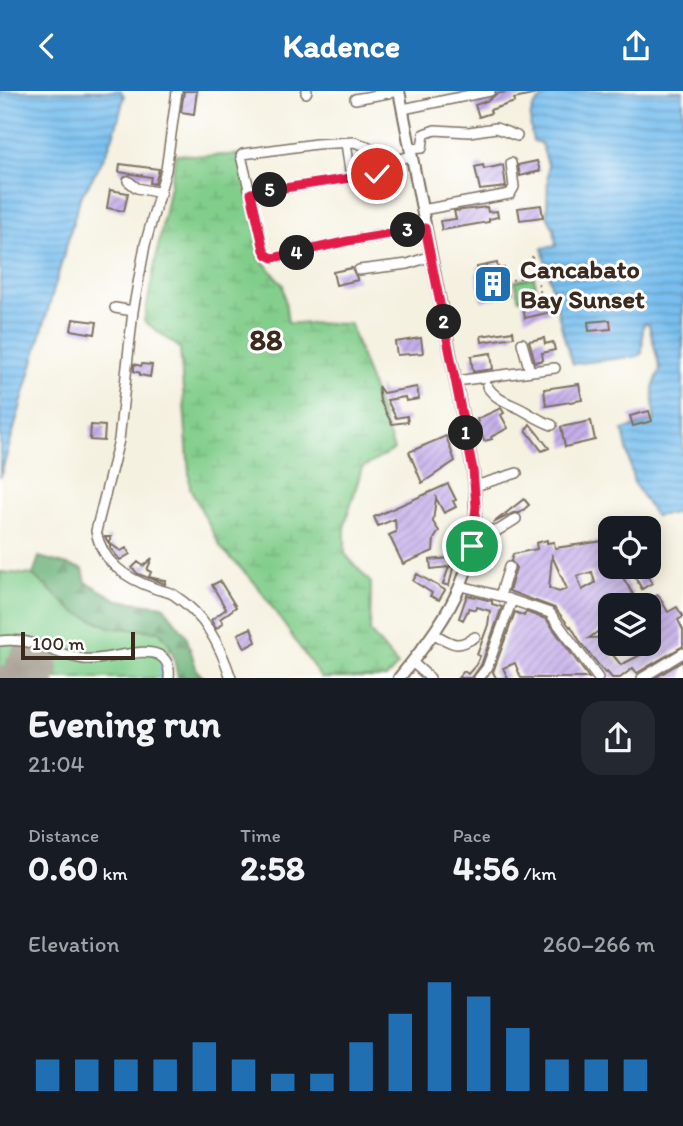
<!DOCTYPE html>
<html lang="en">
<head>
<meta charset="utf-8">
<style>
	:root { --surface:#171b24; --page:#242831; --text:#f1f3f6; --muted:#9ea1a6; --accent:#1f6fb2 }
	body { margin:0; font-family:Itim,sans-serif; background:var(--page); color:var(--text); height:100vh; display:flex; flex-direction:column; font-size:26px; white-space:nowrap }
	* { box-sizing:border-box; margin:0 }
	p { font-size:23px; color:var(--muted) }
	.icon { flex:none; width:38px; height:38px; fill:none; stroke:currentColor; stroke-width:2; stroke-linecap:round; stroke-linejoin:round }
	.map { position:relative; height:587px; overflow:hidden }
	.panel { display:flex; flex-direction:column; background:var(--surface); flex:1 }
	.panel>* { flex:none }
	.tools { position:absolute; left:598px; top:425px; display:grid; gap:14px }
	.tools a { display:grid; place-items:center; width:63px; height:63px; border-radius:14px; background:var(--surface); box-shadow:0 4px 18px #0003; font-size:35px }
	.scale { position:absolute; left:21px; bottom:18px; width:114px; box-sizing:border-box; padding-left:7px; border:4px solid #3b2a1e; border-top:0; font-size:19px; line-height:24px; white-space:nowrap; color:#3b2a1e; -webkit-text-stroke:5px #fff; paint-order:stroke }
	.pin { position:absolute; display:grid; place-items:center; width:60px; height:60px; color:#fff; margin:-30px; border:4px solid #fff; border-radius:50%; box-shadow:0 2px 7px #0007 }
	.km { position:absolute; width:35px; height:35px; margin:-18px; border-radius:50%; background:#222; color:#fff; font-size:19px; line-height:35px; text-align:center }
	.round { display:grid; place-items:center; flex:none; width:74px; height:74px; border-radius:21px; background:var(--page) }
	.summary { display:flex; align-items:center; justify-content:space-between; height:119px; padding:0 28px }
	h1 { font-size:38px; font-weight:700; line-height:52px }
	.figures { display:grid; grid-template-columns:repeat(3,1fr); gap:10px; height:119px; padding:7px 28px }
	.figures div { display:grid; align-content:center }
	.figures b { font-size:35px; font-weight:700 }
	.figures small { font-size:19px; font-weight:400 }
	.figures p { font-size:19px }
	.chart { height:196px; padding:14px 28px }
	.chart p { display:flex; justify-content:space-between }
	.chart svg { width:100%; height:126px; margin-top:7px; stroke:var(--accent); stroke-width:6 }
	header { display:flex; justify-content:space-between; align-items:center; height:91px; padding:0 28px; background:var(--accent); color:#fff; font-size:32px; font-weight:700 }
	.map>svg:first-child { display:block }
	.green { fill:#81cd8a; stroke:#5e7c54; stroke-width:2 }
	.forest { fill:url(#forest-firs); stroke:#526d4a; stroke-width:2 }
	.wetland { fill:url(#wetland-marsh); stroke:#5e7c54; stroke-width:2 }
	.water { fill:url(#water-rules); stroke:#5a7486; stroke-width:2 }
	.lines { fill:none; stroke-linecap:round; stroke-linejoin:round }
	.stream { stroke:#78bfef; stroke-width:2.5 }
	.taxiway { stroke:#988e7f; stroke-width:21 }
	.runway { stroke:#988e7f; stroke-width:51 }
	.building { fill:url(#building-hatch); fill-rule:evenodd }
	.minor-casing { stroke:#7c7062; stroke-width:12 }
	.major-casing { stroke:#7c7062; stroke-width:14 }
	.path { stroke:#7c7062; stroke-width:2; stroke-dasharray:2 5; stroke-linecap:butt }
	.minor { stroke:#fff; stroke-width:9 }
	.major { stroke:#fff; stroke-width:10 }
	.route-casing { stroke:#fff; stroke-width:14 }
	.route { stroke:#e11d48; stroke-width:9 }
	.labels { text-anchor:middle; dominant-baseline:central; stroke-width:6; stroke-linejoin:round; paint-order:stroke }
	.poi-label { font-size:26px; font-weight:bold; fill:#3b2a1e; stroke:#fff; text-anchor:start }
	.quarter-label { font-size:30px; font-weight:bold; fill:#3b2a1e; stroke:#fff }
</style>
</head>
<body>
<header><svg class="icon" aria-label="back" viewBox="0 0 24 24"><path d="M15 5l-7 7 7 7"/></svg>Kadence<svg class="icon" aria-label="share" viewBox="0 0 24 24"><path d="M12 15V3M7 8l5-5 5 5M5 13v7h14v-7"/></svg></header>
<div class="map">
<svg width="683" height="587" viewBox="0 0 683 587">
	<defs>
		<pattern id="forest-firs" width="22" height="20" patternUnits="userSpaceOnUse" patternTransform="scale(1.75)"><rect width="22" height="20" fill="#68b076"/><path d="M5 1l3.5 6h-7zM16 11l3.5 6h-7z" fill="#578f60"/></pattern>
		<pattern id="wetland-marsh" width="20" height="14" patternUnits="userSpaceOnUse" patternTransform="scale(1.75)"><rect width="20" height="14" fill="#81cd8a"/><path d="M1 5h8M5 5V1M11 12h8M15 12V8" fill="none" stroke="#70b077"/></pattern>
		<pattern id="water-rules" width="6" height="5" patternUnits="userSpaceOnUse" patternTransform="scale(1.75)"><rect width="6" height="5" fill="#78bfef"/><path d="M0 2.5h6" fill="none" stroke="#649bc1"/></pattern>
		<pattern id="building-hatch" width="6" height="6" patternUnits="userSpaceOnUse" patternTransform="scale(1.75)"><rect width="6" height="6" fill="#c6afeb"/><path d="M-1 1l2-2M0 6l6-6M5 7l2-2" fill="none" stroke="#a28fbe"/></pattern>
	</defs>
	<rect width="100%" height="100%" fill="#fff"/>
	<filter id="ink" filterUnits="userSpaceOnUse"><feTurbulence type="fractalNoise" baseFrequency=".0143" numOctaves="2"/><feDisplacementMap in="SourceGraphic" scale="14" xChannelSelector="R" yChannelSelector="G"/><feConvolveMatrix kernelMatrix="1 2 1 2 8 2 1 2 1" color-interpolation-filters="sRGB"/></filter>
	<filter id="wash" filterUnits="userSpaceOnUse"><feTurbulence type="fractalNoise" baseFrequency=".00686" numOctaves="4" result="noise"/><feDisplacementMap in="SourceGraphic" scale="28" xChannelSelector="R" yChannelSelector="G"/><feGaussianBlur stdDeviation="1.57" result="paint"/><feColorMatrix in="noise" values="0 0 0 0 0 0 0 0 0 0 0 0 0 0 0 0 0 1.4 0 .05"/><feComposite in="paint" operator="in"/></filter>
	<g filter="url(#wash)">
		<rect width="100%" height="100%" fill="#f5f1e0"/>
		<path class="green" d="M534,186L538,205L519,208L515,190Z
			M0,481L33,484L53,500L112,537L159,540L171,555L164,572L166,587H56L58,577L8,568L4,587H0Z"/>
		<path class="forest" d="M39,466L83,478L86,491L118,509L163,515L186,544L197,580L204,587H178L171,555L159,540L112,537L73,520L33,484Z"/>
		<path class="wetland" d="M176,63L209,65L246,63L260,167L283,194L288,232L350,233L394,359L362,377L345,433V463L371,492L370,541L398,574L386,587H321L256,493L221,457L190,397L180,257L144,230Z"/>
		<path class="water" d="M0,0H121L124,5C115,49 104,70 80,107L0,387Z
			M562,0H683V421L655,425L634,392L623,339L654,330L653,297L660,278L649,234L646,232L643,234L642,262L638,265L573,273L564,246L542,157L556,155L554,138L547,125L548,74L541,52L533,50C526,20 531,8 562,0Z"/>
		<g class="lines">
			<path class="stream" d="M159,587L162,571"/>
			<path class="taxiway" d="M3,587L10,584L26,587"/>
			<path class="runway" d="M30,587L33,573"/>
		</g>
		<g id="blocks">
			<path class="building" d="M184,0H197L194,23L181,21Z
				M512,0H537V3L514,8L515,11L490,19L491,22L479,26L475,14L489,9L496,3Z
				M537,70L540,80L520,85L518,74Z
				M120,73L159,78L155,93L150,92L151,86L119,81Z
				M483,74L484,78L503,74L506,96L480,99L475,76Z
				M110,99L128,102L124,120L107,117Z
				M541,114L543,126L520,129L518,117Z
				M487,116L488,121L497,120L498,126L489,128V131L442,139L440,130L456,128L454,120Z
				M497,172L498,178L504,177L509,205L481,210L476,182H478L477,176Z
				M352,177L358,189L336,194L333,181Z
				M548,207L551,221L525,227L522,213Z
				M73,228L97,231L95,243L71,239Z
				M610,229L611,238L589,240L588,231Z
				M513,240L514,246L482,251L481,245Z
				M421,247L423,262L397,264L395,251Z
				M544,247L545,253L553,251L555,259L542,262L543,269L535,271L529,250Z
				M491,262L493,278L473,281L471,265Z
				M134,273L141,275L142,273L152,274L150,286L140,284V282L134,280Z
				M579,293L582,309L546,315L544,298Z
				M378,295L383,302L417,296L419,308L406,310L405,306L387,309L396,327L407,325L408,331L392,333L380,310Z
				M501,317L504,322L501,324L508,337L491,346L492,348L484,350L477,328Z
				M649,320L652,330L633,335L630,325Z
				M591,330L595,349L565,356L561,336Z
				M530,333L549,357L542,360L526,339Z
				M91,334L105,335L104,350L90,349Z
				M446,345L455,370L422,392L409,361Z
				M448,393L456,409L453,410L456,416L444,422L436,407L433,431L439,440L434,448L433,460L403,473L389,444L396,441L395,428L378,435L374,426Z
				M524,408L529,414L520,422H513L493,432Z
				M105,446H111L109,452L121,460L126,457L130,463L120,469L110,457V454Z
				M547,449V452L554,451L555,457L610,449L611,461L605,462L608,482L617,477L633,503L621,510L624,514H611V531L589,547L611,546V558H608L621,574L652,558L649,554V514H641L644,513L641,509L647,505L650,509L658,504L668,521L677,516L683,526L678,529L683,539V555L637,582L633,577L620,587H612L607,581L605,582L581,552L571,535L570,536L555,517L509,500L516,477L511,470L513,463L537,458L536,452ZM552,465L567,498L559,501L549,497ZM592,481L595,492L582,499L577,485Z
				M152,467L147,479L151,481L149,486L166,490L165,493L138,483L132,477L138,471L143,475Z
				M449,467L450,475L453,477L449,495L443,493L449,476L431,478L430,469Z
				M629,476H642L652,492L642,498Z
				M417,483L445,499L439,509L430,505L432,502L413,490Z
				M220,490L236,516L220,528L223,532L216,538L211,529L226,518L212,494Z
				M467,504L492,510V513L502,516L481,574L472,587H458L464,580L468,583L476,574L480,565L477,564L488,534L490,520L477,516L476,519L469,517L463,529L459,527Z
				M515,521L524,525L526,521L546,528L589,587H521L515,572L503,577L508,587H496L493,581Z
				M251,537L256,551L245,557L238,543Z
				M683,570V587H655Z"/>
		</g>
	</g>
	<g filter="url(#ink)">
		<use href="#blocks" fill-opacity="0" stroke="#7c7062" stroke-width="2"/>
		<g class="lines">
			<defs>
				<path id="minor" d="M177,0L166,79L145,154L133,220L119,349L96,440C102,471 125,487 154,497C161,500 168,500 174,504C205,524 220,554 231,587
					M306,2L307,0
					M355,8L399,0
					M403,18L490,0
					M346,52L351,87
					M410,58L422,57L424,43L435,39L469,41L496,37L517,45
					M389,71L369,56L354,51L316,53L243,63L241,65L264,159L267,164L273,167L348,150L425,137
					M128,90L137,97L161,102
					M252,102L377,83L389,71L411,65
					M422,119L510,103L514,96L511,72
					M359,179L408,173L431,165
					M115,217L133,220
					M522,252L530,280
					M456,290L555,277
					M487,295C496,309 507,311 521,318C532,324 540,330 552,334
					M475,395L517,382
					M475,437L497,440L516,428
					M461,495L500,505L550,522L598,587
					M500,505L509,476
					M434,543C453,553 456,558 475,546
					M0,550C31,545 54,564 84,568C105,571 140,555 159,564C168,569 170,578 169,587
					M412,571L430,587
					M479,587L487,577L512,509
					M642,587L683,562"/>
				<path id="major" d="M399,587C455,519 485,470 473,379L399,0"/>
			</defs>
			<use href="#minor" class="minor-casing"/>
			<use href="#major" class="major-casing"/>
			<path class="path" d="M532,165L541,204
				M512,189L535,184"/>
			<use href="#minor" class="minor"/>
			<use href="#major" class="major"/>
		</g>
	</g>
	<g class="lines" filter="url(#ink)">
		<defs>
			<path id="route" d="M377,83L251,102L264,159L267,164L273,167L348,150L425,137L473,379L476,415L472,455"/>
		</defs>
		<use href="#route" class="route-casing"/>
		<use href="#route" class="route"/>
	</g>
	<defs>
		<symbol id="building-square" viewBox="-11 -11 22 22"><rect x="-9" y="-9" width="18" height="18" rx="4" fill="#1f6fb2" stroke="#fff"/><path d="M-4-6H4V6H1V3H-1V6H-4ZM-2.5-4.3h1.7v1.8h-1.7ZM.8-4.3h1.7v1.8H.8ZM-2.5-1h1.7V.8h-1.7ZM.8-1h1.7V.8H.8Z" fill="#fff"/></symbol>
	</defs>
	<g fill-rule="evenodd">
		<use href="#building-square" x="471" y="171" width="44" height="44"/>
	</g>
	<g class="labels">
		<g class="poi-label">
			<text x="520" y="178">Cancabato<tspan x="520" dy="30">Bay Sunset</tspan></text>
		</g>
		<g class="quarter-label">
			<text x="266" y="248">88</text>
		</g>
	</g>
</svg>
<div class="tools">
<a><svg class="icon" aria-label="locate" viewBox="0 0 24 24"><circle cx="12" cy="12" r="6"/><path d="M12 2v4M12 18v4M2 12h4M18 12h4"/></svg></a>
<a><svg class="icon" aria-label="layers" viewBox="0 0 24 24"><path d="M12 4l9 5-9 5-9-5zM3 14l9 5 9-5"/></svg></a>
</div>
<div class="scale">100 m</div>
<div class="pin" style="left:472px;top:455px;background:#1e9e55"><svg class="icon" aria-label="arrive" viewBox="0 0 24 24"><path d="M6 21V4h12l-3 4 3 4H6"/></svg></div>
<div class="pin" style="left:377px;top:83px;background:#d93025"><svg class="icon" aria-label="check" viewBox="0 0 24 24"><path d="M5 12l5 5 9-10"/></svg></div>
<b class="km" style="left:466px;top:342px">1</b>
<b class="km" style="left:444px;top:231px">2</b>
<b class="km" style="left:408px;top:139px">3</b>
<b class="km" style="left:297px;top:162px">4</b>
<b class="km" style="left:270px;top:99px">5</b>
</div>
<section class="panel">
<div class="summary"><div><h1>Evening run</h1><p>21:04</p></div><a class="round"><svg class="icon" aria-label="share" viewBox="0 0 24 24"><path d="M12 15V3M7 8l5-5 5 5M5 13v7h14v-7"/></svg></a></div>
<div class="figures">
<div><p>Distance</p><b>0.60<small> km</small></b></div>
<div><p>Time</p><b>2:58</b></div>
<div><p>Pace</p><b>4:56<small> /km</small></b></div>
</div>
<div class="chart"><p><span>Elevation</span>260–266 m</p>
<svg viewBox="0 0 160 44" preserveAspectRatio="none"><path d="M5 44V33M15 44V33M25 44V33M35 44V33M45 44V27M55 44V33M65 44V38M75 44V38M85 44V27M95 44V17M105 44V6M115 44V11M125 44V22M135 44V33M145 44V33M155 44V33"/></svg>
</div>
</section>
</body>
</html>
